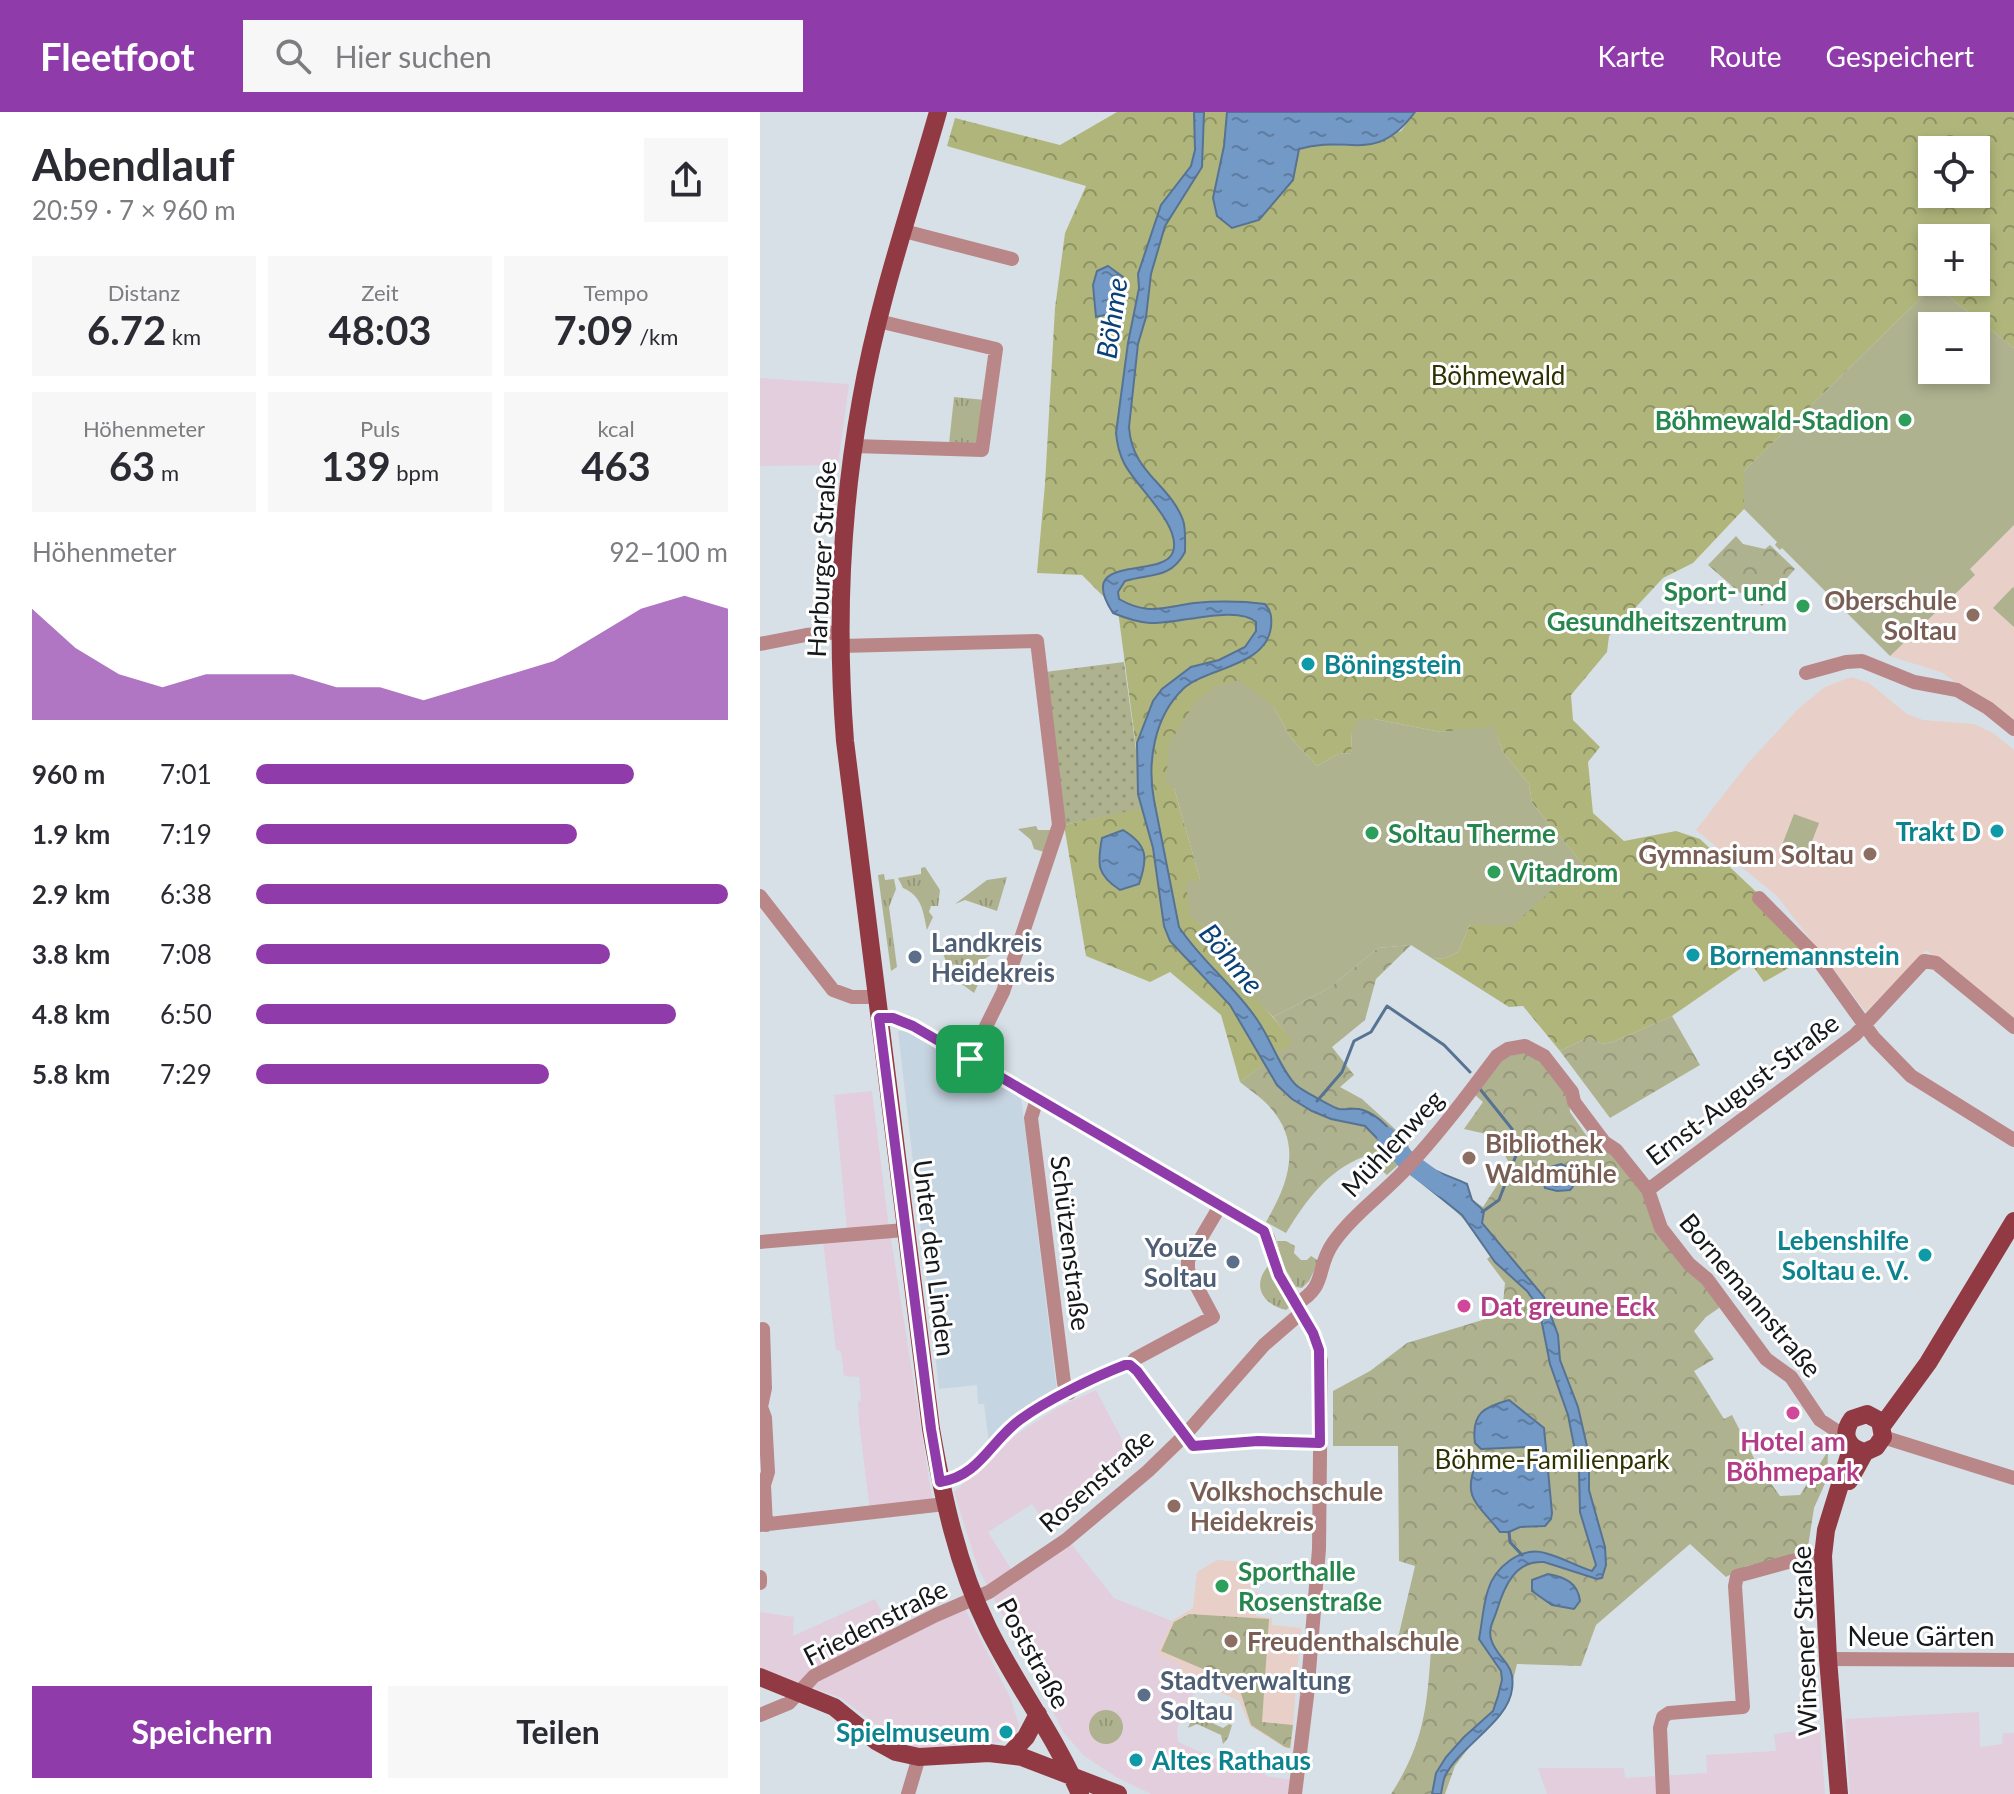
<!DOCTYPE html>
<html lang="de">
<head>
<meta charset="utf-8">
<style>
	:root { --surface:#fff; --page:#f7f7f7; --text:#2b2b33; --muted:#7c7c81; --accent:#8f3caa }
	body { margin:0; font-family:Lato,sans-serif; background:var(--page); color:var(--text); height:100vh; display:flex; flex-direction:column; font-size:30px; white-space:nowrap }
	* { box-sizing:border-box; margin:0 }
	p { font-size:26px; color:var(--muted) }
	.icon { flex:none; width:44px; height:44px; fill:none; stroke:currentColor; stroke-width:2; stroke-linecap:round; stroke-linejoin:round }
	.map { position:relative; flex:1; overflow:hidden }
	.side { display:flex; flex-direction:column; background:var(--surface); width:760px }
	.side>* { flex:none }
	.controls { position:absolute; left:1158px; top:24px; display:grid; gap:16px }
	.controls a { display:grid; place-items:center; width:72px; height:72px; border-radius:0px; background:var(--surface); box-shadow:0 4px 12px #0003; font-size:40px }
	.pin { position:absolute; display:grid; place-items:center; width:68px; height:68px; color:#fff; margin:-34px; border-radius:16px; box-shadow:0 4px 12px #0006 }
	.round { display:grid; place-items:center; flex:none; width:84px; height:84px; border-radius:0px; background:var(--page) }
	.headline { display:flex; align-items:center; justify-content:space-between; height:136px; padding:0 32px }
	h1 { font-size:44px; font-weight:700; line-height:60px }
	.stats { display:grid; grid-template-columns:repeat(3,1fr); gap:12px; height:136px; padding:8px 32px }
	.stats div { display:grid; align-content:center; border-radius:0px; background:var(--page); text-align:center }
	.stats b { font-size:40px; font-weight:700 }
	.stats small { font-size:22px; font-weight:400 }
	.stats p { font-size:22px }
	.chart { height:224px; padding:16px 32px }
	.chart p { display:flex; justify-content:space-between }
	.chart svg { width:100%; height:144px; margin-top:8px; fill:var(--accent); opacity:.7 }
	.action { display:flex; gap:16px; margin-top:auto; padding:16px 32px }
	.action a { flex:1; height:92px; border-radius:0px; background:var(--accent); color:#fff; font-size:32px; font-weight:700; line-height:92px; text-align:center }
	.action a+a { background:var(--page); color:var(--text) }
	ul { padding:0 32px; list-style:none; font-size:26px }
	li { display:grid; grid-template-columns:128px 96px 1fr; align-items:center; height:60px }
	li i { height:20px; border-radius:10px; background:var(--accent) }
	header { display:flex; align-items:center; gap:48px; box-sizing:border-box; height:112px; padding:0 40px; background:var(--accent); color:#fff }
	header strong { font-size:38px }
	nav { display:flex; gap:44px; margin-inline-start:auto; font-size:28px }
	.search { width:560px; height:72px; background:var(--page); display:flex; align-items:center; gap:20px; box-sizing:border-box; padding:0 28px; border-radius:0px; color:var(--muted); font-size:30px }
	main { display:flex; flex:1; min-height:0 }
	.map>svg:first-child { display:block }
	.commercial { fill:#e2cedd }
	.built { fill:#c6d5e2 }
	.education { fill:#e8cfc8 }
	.grass { fill:url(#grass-tufts) }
	.forest { fill:url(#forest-crowns); fill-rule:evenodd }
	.park { fill:url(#park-crowns) }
	.garden { fill:url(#garden-dots) }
	.pitch { fill:#aeb28f; fill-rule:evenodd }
	.water { fill:url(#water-ripples); stroke:#577393; stroke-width:2 }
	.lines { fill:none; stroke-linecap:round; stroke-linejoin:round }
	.stream { stroke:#577393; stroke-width:3 }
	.river { stroke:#7399c6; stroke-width:20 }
	.minor { stroke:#ba8789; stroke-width:14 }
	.major { stroke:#923a43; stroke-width:18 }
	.route-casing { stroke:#fff; stroke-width:16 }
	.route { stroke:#8f3caa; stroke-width:10 }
	.leisure-dot { fill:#2e9e5b; stroke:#fff; stroke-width:3 }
	.education-dot { fill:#8d6e63; stroke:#fff; stroke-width:3 }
	.culture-dot { fill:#0f9aa8; stroke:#fff; stroke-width:3 }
	.service-dot { fill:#5c6f8a; stroke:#fff; stroke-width:3 }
	.hotel-dot { fill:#d1479c; stroke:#fff; stroke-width:3 }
	.labels { text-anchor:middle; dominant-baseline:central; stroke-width:6; stroke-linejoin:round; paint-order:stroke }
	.park-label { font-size:26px; fill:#2e3100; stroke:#fff }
	.leisure-label { font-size:26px; font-weight:bold; fill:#27864d; stroke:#fff; text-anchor:start }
	.street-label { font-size:26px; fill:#16191b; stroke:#fff }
	.education-label { font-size:26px; font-weight:bold; fill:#785e54; stroke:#fff; text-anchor:start }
	.culture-label { font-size:26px; font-weight:bold; fill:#0d838f; stroke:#fff; text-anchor:start }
	.service-label { font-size:26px; font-weight:bold; fill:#4e5e75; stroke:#fff; text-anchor:start }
	.hotel-label { font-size:26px; font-weight:bold; fill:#b23c85; stroke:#fff; text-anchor:start }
	.water-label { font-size:28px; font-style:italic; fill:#0a4179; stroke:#fff }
</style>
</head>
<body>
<header>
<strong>Fleetfoot</strong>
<div class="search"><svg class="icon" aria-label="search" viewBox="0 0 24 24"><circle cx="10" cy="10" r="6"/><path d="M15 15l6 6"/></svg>Hier suchen</div>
<nav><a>Karte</a><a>Route</a><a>Gespeichert</a></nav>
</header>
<main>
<section class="side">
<div class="headline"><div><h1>Abendlauf</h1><p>20:59 · 7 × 960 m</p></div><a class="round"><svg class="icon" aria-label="share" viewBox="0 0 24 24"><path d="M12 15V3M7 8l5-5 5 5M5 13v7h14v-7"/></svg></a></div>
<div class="stats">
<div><p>Distanz</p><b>6.72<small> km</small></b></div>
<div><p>Zeit</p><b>48:03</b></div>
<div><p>Tempo</p><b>7:09<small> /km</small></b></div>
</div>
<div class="stats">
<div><p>Höhenmeter</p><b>63<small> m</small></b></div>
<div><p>Puls</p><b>139<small> bpm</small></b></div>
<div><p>kcal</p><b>463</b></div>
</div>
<div class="chart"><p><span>Höhenmeter</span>92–100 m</p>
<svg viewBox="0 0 160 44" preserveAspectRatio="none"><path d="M0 44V10L10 22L20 30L30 34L40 30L50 30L60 30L70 34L80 34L90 38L100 34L110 30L120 26L130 18L140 10L150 6L160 10V44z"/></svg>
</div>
<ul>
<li><b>960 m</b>7:01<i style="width:80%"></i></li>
<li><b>1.9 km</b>7:19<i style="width:68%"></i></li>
<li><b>2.9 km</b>6:38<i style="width:100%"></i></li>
<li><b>3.8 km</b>7:08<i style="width:75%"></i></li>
<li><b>4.8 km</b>6:50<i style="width:89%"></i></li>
<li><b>5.8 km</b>7:29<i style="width:62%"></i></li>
</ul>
<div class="action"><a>Speichern</a><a>Teilen</a></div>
</section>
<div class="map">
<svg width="1254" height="1682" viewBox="0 0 1254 1682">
	<defs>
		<pattern id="grass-tufts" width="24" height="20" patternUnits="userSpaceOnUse" patternTransform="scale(2)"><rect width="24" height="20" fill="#aeb28f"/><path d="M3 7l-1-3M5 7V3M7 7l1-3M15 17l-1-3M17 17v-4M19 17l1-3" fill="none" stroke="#95987b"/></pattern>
		<pattern id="forest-crowns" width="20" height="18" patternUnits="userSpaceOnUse" patternTransform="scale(2)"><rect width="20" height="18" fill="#b0b67b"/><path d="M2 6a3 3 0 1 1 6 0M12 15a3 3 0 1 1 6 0" fill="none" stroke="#8e9364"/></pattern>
		<pattern id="park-crowns" width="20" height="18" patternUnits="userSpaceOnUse" patternTransform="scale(2)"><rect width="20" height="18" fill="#aeb28f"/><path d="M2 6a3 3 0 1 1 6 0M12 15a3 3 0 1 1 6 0" fill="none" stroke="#95987b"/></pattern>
		<pattern id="garden-dots" width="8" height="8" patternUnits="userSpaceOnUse" patternTransform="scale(2)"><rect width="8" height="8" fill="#aeb28f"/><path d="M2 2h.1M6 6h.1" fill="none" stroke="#95987b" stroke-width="1.8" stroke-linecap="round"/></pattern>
		<pattern id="water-ripples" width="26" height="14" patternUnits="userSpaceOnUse" patternTransform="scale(2)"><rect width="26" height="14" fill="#7399c6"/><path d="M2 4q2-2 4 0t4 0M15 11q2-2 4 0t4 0" fill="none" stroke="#5d7ca0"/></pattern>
	</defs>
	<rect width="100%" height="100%" fill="#d7e0e7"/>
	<path class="commercial" d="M0,266L89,272L78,353L0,354Z
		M112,979L128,1108L173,1392L110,1399L99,1310L98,1290L101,1288L99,1265L84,1264L81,1239L76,1238L63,1129L88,1126L74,983Z
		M336,1278L369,1341L285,1410L272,1392L228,1420L256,1465L312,1433L354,1486L412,1509L397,1543L423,1554L419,1561L439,1570L417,1616L418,1630L456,1647L471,1640L509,1665L534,1668L532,1682H391L358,1666L324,1644L304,1621L218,1456L194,1380L256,1323L297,1296Z
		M115,1487L133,1521L202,1491L250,1585L259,1613L256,1625L251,1629L158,1637L135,1627L81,1586L0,1556V1500L34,1505L33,1524Z
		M1219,1600L1220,1635L1242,1632L1243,1621H1254V1682H1090L1085,1607Z
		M1060,1616L1065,1682H787L778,1656H864L865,1666L947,1661L946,1643L1016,1639L1014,1622Z"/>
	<path class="built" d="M138,919H147L261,984L297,1280L229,1332L224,1292H218L217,1273L179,1277Z"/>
	<path class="education" d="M1254,413V614L1183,561L1130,544L1215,463L1210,457Z
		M1091,565L1109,571L1147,602L1163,608L1214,612L1233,621L1254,638V907L1166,838L1106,900L1017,784L936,718L989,650L1038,597L1065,575Z
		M457,1448L485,1450L492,1454L490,1479L498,1480L496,1504L512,1506V1513L541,1516L531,1637L525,1636L490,1614L479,1589L419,1561L422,1554L397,1543L412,1509L433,1496L437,1460Z"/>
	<path class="grass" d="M194,285L225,288L221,327L215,333L189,332Z
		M276,714L278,718H291L284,740L274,737L271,728L258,717Z
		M165,755L180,778L178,794H171L169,800L173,805L167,818C163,799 162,784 143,776L138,766L161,762V756Z
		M124,762L125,768L134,767L136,777L129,795L137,855L131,859L118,763Z
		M247,765L237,799L205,788L195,792L227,768Z
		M195,832L225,842L231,840V843L213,854L187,852L182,839Z
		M228,851L214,881L184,859L187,855L209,858Z
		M517,1129H526L535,1134L534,1141L541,1148H547L551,1144L559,1149L549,1169L542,1176L536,1175L522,1151Z
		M509,1153L531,1194L526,1198C502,1192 491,1173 509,1153Z
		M436,1596L447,1601L448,1609L463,1616L469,1612L472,1613L468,1626L463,1632L461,1623L437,1612L428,1616Z
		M329 1615a17 17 0 1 1 34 0a17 17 0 1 1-34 0Z"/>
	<path class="forest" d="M357,0H467L464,34L533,68L539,37L554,32L588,34L641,19L655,0H1254V236L1174,173L984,359V397L933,451L903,466L849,524L847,540L811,583L813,608L840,635L828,650L833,701L864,729L916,719L940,727L1059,839L1004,870L990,850L912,904L853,930L842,932L829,925L800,939L763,894L749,895L673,847L686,846L698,840L710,812L822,751L772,691L769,672L743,640L734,615L681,620L614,607L591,620L592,641L578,642L557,654L531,626L513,594L414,676L440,767L431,804L449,819L459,847L486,874L534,930L480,970L461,903L410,860L390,870L326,844L304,713L384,695L358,499L322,463L277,461L285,372L295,196L305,121L326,74L187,34L195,6L300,33ZM1172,38H1216V82H1172ZM1172,126H1216V170H1172ZM363,165L357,183L336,205L333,173Z"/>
	<path class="park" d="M976,424L983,432L1005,437L1010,433L1035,457L1002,494L985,480L980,481L948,453Z
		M651,833L616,867L605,908L572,935L594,963L580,975L602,987L646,1027L650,1038L685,1070L723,1095L750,1053L735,1024L704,1017L723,990L714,982L743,945L766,940L776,944L808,983L810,1000L831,1030L852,1041L888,1087L957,1188L959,1196L946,1205L934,1219L954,1247L934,1259L964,1307L972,1303L997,1352L1020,1384L1040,1383L1068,1339L1067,1367L1054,1396L1047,1441L986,1454L966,1465L930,1432L836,1513L821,1554L757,1552L747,1593L720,1621L695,1654L685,1682H631C664,1631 667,1596 671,1537L638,1526L655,1454L639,1449L638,1334H573V1279L610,1259L647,1231L742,1202L745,1171L727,1147L736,1139L667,1071L638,1053L627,1063L605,1044C567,1059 547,1087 526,1121L506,1110C530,1069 544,1028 505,990C498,983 488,977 480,970L533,930L513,905L569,876L618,836Z
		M912,904L940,953L850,1006L800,939L829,925L842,932L853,930Z
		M429,1502L509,1507L502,1610L533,1613L530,1636L525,1635L491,1613L478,1572L401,1539L414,1510Z"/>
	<path class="garden" d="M364,550L384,696L304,713L285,560Z"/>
	<path class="pitch" d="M1174,173L1254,236V413L1210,457L1215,463L1130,544L1022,436L1020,438L1015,433L1017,430L984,397V359ZM1216,214V258H1172V214Z
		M1253,475L1254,476V515L1233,496Z
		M479,568L513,594L531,626L557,654L578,642L592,641L591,620L599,607H614L681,620L734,614L743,640L769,672L772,691L822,751L752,814L710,812L698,840L686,846L673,847L651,833L618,836L569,876L513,905L459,847L449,819L430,804L426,771L440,767L414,676L406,671L409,632L434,592L454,575Z
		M1034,702L1059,711L1044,750L1019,741Z"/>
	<path class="water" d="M434,0H444L442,55L405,114L391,162L386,205L378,232L369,315C372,361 409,371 423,408C426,417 425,430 425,440C410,468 390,461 365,469L358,480L359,487C388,504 404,495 434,491C456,489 482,489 505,492C511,499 512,505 511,515C506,555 447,555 423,577C394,605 387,650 394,688L419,815C442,850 475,874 498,909C510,926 522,960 536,973C540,977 574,996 579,997C587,998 595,995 603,998C622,1004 636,1025 648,1040L640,1050L605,1014L571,1007L552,999L532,987L517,973L470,893L410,829L404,814L393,736L378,682L377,631L393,589L402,577L431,555L459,548L485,535L496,519V510C477,492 415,513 390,511C377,510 365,506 353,501C313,440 403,468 413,440C422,413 375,374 364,351C359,341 357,332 356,321L368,231L379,176L378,162L401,93L431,54L435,38Z
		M467,0H655C615,54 589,22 539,37L533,68L499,108L472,116L457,104L453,86L464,34Z
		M348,154L363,165L353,201L336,205L333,173L337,159Z
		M363,718C388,733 388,746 379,772L360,778C337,763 337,753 342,726Z
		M801,1052C814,1057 821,1066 810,1078L797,1079L785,1076L782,1066L783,1057Z
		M666,1053C679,1062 693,1065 707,1072L712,1088L724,1099L722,1111L784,1185L798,1223L800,1248L818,1295L829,1343V1378L845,1435L846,1453L842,1466L837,1467L784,1450C755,1448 744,1475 737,1498C734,1508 728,1516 731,1527C737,1548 756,1550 752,1577C749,1609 700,1634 685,1664C683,1669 682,1677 681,1682H672L676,1661L686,1645L704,1625L733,1599L738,1584L742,1568L741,1559L719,1527C722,1512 723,1493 728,1478C735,1455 761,1434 785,1441C801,1445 816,1454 832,1459L836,1453L820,1400L819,1359L808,1303L790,1252L779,1196L767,1179L735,1150L702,1103L656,1066Z
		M749,1288L784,1316L792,1401L791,1407L785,1414L760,1415L749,1420H740C721,1394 701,1388 716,1352L755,1351L764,1347L769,1338L765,1335L721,1337L715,1331C711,1301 724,1295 749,1288Z
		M788,1462C805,1465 818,1471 820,1489L814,1497L792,1493L772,1479V1468Z"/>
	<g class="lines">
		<path class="stream" d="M720,977L752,1017L758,1038L739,1088L722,1100
			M557,989L582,960L594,929L611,920L627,894L684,933L710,960
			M749,1420L750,1430L762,1443"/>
		<path class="river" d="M627,1025L646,1048L683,1075"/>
		<path class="minor" d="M144,119L252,147
			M94,334L222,338L236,237L118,209
			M0,532L46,523L81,520
			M81,534L277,529L299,713L243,880L210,947
			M1046,561L1086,550L1102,549L1154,570L1197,578L1228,596L1254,617
			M0,784L73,878L92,885H116
			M999,786L1053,841L1114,926L1151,964L1254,1028
			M119,906H133L153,914L485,1108L504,1119L508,1126L517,1157L553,1221L561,1249L559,1437L547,1584L535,1682
			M277,987L271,1006L304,1271L309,1281
			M888,1078L1095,923L1164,849L1176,851L1254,915
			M0,1130L145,1118
			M536,1192C568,1174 555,1157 573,1131C592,1104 620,1084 643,1060C677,1024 707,984 737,944L748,937L765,934L784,944L812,980L814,990L844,1030L856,1038L888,1078L901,1116L929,1152L947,1167L1006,1247L1031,1265L1060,1308L1086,1325
			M0,1218L3,1217L5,1276L1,1295L5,1306L8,1360L4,1373L6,1413
			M370,1253L377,1259L433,1334L498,1329L560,1331
			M1123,1325L1254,1366
			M180,1370C217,1365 231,1333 256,1310C282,1288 330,1270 361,1254L370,1253L375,1247L453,1205L428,1158V1148L460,1094
			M0,1413L185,1392
			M0,1465V1471
			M1068,1547L1254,1548
			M0,1603L29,1591L54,1564L176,1503L229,1480L306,1428L388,1359L424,1324L504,1233L541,1201
			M148,1682L159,1645
			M903,1682L900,1616L903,1605L909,1601L983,1595L975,1474L977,1464L1050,1444H1063"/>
		<path class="major" d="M178,0C151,95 118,190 101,288C81,399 76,516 85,629L171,1317C183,1385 197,1453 228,1516C256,1573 295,1624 320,1682
			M1122,1314L1168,1251L1254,1109
			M1089,1369L1105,1340L1116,1335L1123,1325L1120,1309L1107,1302L1092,1307C1081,1322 1087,1336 1105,1340
			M0,1565L74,1595L116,1629L136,1640L159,1645L229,1641L262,1645L358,1682
			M249,1643L266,1625L278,1602
			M1079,1682L1068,1547L1063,1444L1066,1418L1092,1334"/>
	</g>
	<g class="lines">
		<defs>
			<path id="route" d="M119,906H133L153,914L504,1119L519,1163L553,1221L559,1238L560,1331L498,1329L433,1334L377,1259L370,1253H365C334,1265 287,1288 261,1307C231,1328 220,1364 180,1370L171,1317Z"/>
		</defs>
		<use href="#route" class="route-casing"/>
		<use href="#route" class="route"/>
	</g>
	<g class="leisure-dot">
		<circle cx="1145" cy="308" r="8"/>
		<circle cx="1043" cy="494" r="8"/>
		<circle cx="612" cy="721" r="8"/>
		<circle cx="734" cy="760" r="8"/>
		<circle cx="462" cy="1474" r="8"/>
	</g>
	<g class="education-dot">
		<circle cx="1213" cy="503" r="8"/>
		<circle cx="1110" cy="742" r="8"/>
		<circle cx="709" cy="1046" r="8"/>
		<circle cx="414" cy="1394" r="8"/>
		<circle cx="471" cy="1529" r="8"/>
	</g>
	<g class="culture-dot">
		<circle cx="548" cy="552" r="8"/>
		<circle cx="1237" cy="719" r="8"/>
		<circle cx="933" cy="843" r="8"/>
		<circle cx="1165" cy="1143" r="8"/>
		<circle cx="246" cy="1620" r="8"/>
		<circle cx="376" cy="1648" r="8"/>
	</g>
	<g class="service-dot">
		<circle cx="155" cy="845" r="8"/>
		<circle cx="473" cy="1150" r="8"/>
		<circle cx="384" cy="1583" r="8"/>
	</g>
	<g class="hotel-dot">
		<circle cx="704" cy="1194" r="8"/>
		<circle cx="1033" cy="1301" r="8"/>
	</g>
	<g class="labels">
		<g class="park-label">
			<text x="738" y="263">Böhmewald</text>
			<text x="792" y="1347">Böhme-Familienpark</text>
		</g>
		<g class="leisure-label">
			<text x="1129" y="308" text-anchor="end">Böhmewald-Stadion</text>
			<text x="1027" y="479" text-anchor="end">Sport- und<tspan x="1027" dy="30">Gesundheitszentrum</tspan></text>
			<text x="628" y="721">Soltau Therme</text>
			<text x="750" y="760">Vitadrom</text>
			<text x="478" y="1459">Sporthalle<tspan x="478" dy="30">Rosenstraße</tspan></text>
		</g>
		<g class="street-label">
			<text transform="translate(61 447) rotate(-87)">Harburger Straße</text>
			<text transform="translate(982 977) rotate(-37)">Ernst-August-Straße</text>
			<text transform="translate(632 1031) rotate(-47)">Mühlenweg</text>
			<text transform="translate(311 1131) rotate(83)">Schützenstraße</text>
			<text transform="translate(175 1146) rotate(83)">Unter den Linden</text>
			<text transform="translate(991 1183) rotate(50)">Bornemannstraße</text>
			<text transform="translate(336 1368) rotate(-41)">Rosenstraße</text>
			<text transform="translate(115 1510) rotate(-27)">Friedenstraße</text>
			<text x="1161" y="1524">Neue Gärten</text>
			<text transform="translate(1044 1529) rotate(-92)">Winsener Straße</text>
			<text transform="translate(274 1541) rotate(61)">Poststraße</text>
		</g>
		<g class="education-label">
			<text x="1197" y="488" text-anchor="end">Oberschule<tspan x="1197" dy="30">Soltau</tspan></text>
			<text x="1094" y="742" text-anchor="end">Gymnasium Soltau</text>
			<text x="725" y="1031">Bibliothek<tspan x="725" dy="30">Waldmühle</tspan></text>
			<text x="430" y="1379">Volkshochschule<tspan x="430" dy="30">Heidekreis</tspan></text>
			<text x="487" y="1529">Freudenthalschule</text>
		</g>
		<g class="culture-label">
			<text x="564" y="552">Böningstein</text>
			<text x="1221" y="719" text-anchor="end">Trakt D</text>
			<text x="949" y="843">Bornemannstein</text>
			<text x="1149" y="1128" text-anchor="end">Lebenshilfe<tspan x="1149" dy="30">Soltau e. V.</tspan></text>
			<text x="230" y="1620" text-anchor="end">Spielmuseum</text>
			<text x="392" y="1648">Altes Rathaus</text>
		</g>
		<g class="service-label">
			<text x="171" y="830">Landkreis<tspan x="171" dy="30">Heidekreis</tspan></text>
			<text x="457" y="1135" text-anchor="end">YouZe<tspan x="457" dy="30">Soltau</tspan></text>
			<text x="400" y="1568">Stadtverwaltung<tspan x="400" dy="30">Soltau</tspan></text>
		</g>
		<g class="hotel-label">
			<text x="720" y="1194">Dat greune Eck</text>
			<text x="1033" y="1329" text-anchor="middle">Hotel am<tspan x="1033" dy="30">Böhmepark</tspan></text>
		</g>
		<g class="water-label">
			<text transform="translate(351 206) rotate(-82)">Böhme</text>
			<text transform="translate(472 846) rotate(50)">Böhme</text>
		</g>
	</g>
</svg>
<div class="controls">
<a><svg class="icon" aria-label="locate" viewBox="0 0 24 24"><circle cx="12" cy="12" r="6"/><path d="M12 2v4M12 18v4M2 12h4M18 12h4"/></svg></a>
<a>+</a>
<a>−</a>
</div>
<div class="pin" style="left:210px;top:947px;background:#1e9e55"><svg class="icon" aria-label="arrive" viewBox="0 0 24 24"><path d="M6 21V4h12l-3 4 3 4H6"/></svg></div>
</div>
</main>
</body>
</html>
